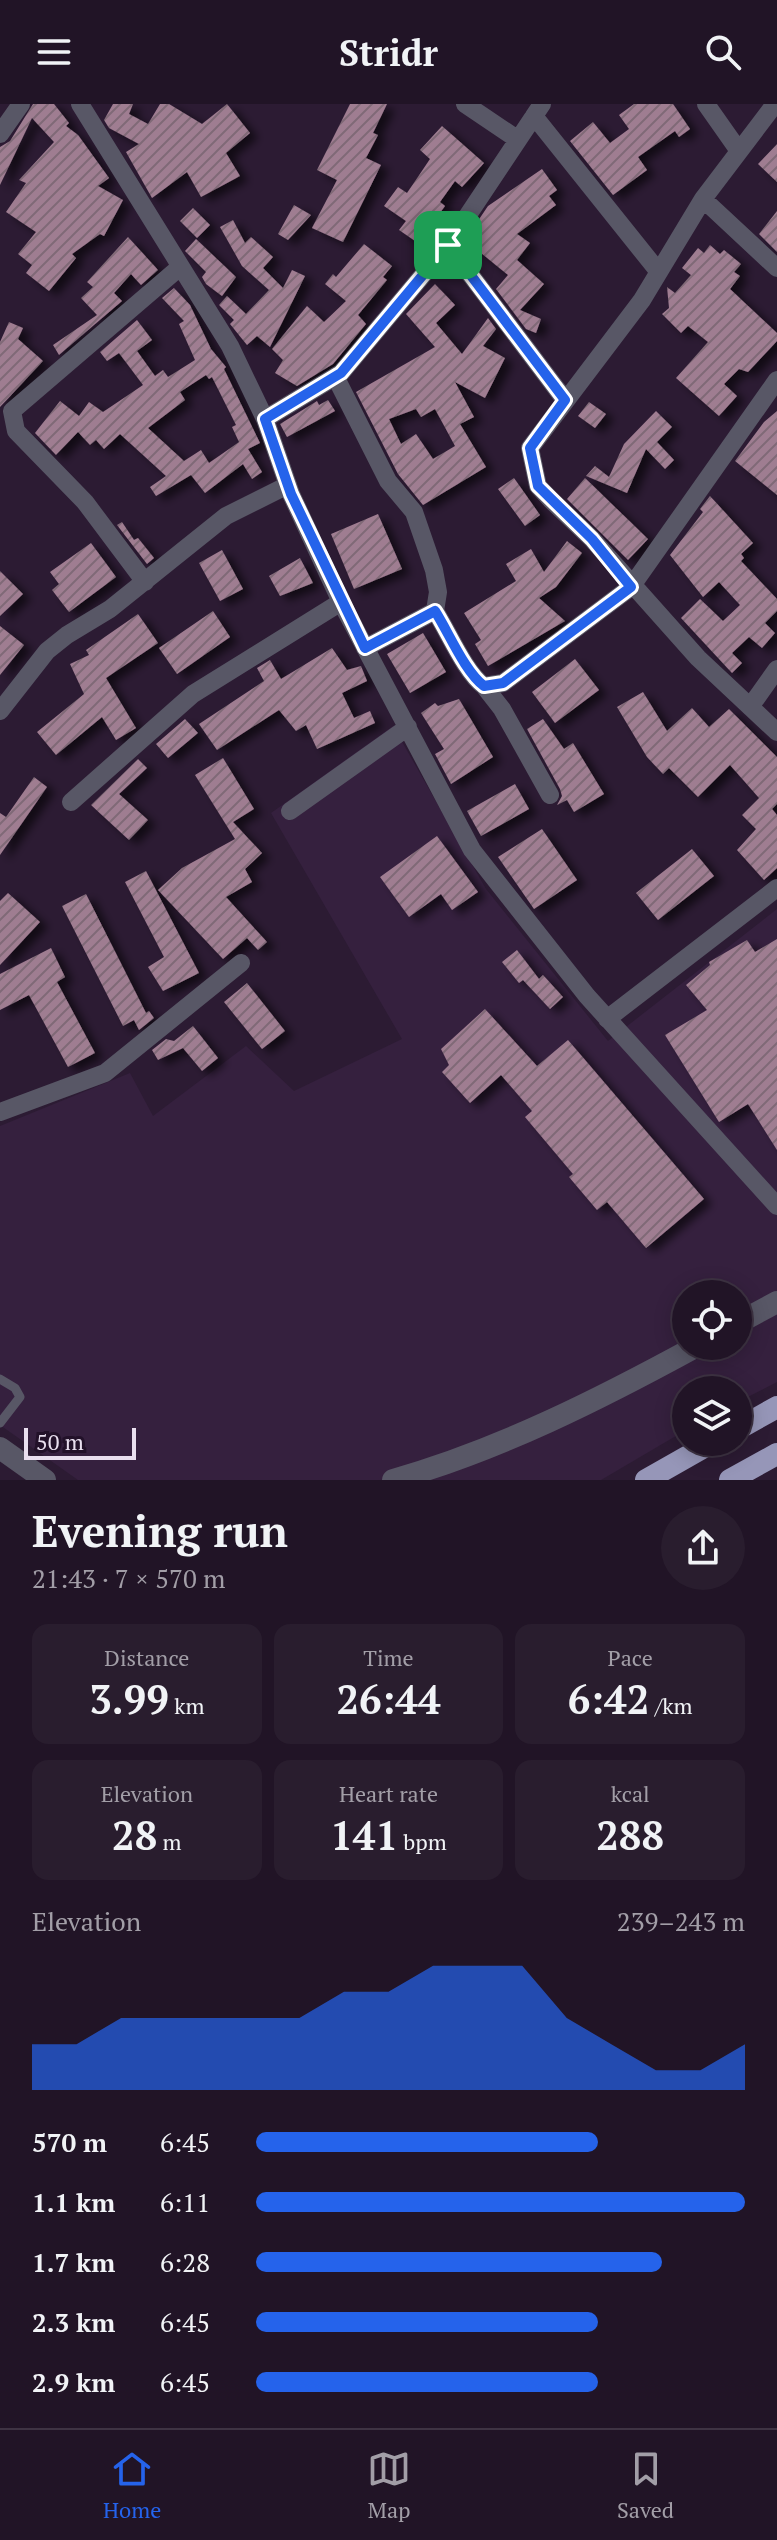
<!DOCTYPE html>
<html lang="en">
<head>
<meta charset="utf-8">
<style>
	:root { --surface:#211426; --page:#291d2e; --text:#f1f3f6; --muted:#a29ea7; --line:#3e3343; --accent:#2563eb }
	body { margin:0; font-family:"PT Serif",serif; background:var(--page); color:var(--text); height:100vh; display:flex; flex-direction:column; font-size:30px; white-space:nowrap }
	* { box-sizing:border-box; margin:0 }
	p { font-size:26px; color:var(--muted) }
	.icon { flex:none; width:44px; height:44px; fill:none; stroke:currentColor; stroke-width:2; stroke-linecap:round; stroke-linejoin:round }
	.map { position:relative; height:1376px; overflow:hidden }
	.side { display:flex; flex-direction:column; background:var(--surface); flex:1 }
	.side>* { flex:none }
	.tools { position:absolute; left:672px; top:1176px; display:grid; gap:16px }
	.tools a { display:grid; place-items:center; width:80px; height:80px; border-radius:50%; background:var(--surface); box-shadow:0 4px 20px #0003,0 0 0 2px var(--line); font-size:40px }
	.scale { position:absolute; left:24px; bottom:20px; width:112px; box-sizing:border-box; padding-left:8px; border:4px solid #e9dfef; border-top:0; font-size:22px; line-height:28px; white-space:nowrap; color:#e9dfef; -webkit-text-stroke:6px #221129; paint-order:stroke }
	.pin { position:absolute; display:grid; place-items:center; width:68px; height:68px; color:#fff; margin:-34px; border-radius:16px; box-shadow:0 4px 12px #0006 }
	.round { display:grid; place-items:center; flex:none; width:84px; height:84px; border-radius:42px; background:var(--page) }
	.summary { display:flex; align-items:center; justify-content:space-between; height:136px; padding:0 32px }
	h1 { font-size:44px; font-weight:800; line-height:60px }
	.figures { display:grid; grid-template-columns:repeat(3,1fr); gap:12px; height:136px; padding:8px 32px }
	.figures div { display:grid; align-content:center; border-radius:16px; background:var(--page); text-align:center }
	.figures b { font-size:40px; font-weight:800 }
	.figures small { font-size:22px; font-weight:400 }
	.figures p { font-size:22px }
	.chart { height:224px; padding:16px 32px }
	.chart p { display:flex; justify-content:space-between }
	.chart svg { width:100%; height:144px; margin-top:8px; fill:var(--accent); opacity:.7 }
	ul { padding:0 32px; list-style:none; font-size:26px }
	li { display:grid; grid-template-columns:128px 96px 1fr; align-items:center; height:60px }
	li i { height:20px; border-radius:10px; background:var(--accent) }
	header { display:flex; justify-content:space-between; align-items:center; height:104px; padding:0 32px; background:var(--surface); font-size:36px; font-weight:800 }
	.dock { display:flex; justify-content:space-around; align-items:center; height:112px; border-top:2px solid var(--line); background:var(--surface); font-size:22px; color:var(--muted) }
	.dock a { display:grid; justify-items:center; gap:4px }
	.dock .current { color:var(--accent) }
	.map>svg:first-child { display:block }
	.built { fill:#35203e; fill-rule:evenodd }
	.building { fill:url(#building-hatch); fill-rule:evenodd; filter:url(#shadow) }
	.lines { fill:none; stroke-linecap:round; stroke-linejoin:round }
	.service { stroke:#585766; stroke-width:9 }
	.minor { stroke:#585766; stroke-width:18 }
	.tertiary { stroke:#585766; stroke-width:22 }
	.trunk { stroke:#9696b8; stroke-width:22 }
	.route-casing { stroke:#fff; stroke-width:16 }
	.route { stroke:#2563eb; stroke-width:10 }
</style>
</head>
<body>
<header><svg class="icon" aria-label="menu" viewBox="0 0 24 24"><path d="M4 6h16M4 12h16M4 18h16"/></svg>Stridr<svg class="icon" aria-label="search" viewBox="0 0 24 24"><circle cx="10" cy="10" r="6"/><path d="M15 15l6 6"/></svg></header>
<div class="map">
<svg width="777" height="1376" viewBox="0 0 777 1376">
	<defs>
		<pattern id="building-hatch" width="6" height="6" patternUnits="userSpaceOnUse" patternTransform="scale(2)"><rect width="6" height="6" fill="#9f7d91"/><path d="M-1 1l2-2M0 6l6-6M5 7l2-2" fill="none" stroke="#806977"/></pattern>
		<filter id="shadow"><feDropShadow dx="8" dy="5" stdDeviation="4" flood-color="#0009"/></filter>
	</defs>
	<rect width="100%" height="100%" fill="#2c1b33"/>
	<path class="built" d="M393,622L486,785L608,937L777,805V1278L738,1298V1286H686V1326L601,1376H78L0,1321V1022L130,969L153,1012L246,942L294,987L402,935L271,709ZM686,1190H738V1242H686Z"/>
	<path class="building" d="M33,0H54L69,19L66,22L78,31L109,74L98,82L123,96L104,132L100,130L72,150L76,154L49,187L26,169L32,161L18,150L36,128L6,108L26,79L19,76L54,38L32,14L0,81V43L10,37Z
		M113,0H133L129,10L148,20L160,0H169L202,20L227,0L250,29L226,49L240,72L201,93L187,68L152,94L126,48L139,40L109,24L104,16Z
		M350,0H387L373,29L378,31L366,54L381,61L343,138L312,124L337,76L317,66Z
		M634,0H673L690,25L679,33L675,27L638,53L647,66L613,91L570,37L593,18L610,39L629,25L619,11Z
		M442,22L484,59L462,83L455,77L440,98L445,102L418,139L399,126L406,117L384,102L398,83L407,89L430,55L420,46Z
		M777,40V78L758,60Z
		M542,65L557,86L549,92L556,101L517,130L530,139L517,156L544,180L520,206L541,215L536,229L526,225L496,185L508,171L465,136L488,102Z
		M294,101L311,111L288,136L278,130Z
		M193,104L210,121L197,134L180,117Z
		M777,107V148L759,130Z
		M233,116L245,139L251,133L273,153L263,164L283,184L292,166L305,172L270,243L257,232L247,241L230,220L234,216L219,201L227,192L246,210L269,186L242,162L220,123Z
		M128,133L158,166L141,181L131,170L114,189L122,197L59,251L53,241L97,211L81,194L93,183L87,178Z
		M196,135L236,173L222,192L206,180L202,173L206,168L185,147Z
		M364,140L392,162L383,173L387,176L358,211L366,220L333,260L297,282L275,269L283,256L272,245L307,202L324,218L346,197L325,180L333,170L336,173Z
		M710,141L720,150L724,146L741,160L734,168L740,172L730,185L777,229V237L748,268L739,265L724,280L737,292L719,312L676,274L708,238L688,222L681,229L662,210L669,204L667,183L675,189L691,171L682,164L698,144L704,149Z
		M435,180L455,201L436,219L462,250L488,214L496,225L483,242L505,254L485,294L455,278L474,313L460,320L486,363L423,401L398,370L356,288L435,243L406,210ZM416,305L421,313L435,305L455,342L433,355L416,330L401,340L389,315Z
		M174,184L190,201L211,245L226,263L224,265L260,339L248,345L262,368L252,375L243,360L205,389L191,371L156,392L150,383L166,372L120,330L104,345L96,336L90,341L78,328L56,351L35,329L60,297L79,312L89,298L103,308L143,281L119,249L107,257L100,248L137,216L152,236L137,247L155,272L163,266L168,273L195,256L179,220L184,217L162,194ZM206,271L209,275L212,273L236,321L232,323L239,338L209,359L201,346L184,357L148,324L185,296L180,288Z
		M9,218L23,224L18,235L43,257L0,303V238Z
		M328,296L335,307L287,333L280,320L317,297L319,301Z
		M589,298L606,310L595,324L578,312Z
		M656,307L672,323L657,338L674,356L665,365L646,345L627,389L586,372L595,362L609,373L624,340Z
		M777,307V391L735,357L764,318Z
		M514,374L540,411L525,422L498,385Z
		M585,374L648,435L628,456L567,395Z
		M710,392L753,439L741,450L744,454L741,457L777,495V507L765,519L775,529L762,544L749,533L732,549L742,559L732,569L681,514L700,495L723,517L740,501L719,478L703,493L670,451L703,408L700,405Z
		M378,410L402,465L354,485L331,430Z
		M122,418L134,436L138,434L154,454L147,460L117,421Z
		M567,437L582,449L556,483L539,494L565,517L488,562L475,540L481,536L464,509L516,477L506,460L531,445L544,468Z
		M91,439L116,473L69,508L52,486L59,480L50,468Z
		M222,446L243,485L220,497L199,459Z
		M300,454L313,479L280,492L269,472Z
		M0,467L23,490L0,512Z
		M213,507L230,533L177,570L159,544Z
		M138,510L158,539L106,574L136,624L116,636L102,613L56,651L37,628L84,590L70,560L89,551L86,546Z
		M0,522L24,541L0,571Z
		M423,529L446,568L410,589L387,550Z
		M332,544L347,566L361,562L367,577L342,589L354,614L370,607L375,619L317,645L306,621L296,627L279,606L217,646L199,620L264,577L257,564L270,556L281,575Z
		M575,555L599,586L555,619L532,588Z
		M643,588L667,627L692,604L709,623L729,605L777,653V700L772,705L777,711V764L764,776L737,746L756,725L742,711L759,694L730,661L698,693L669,664L663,670L647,653L617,603Z
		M459,595L493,653L451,680L435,650L444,645L421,609L435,599L438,602Z
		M185,615L198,629L168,654L156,640Z
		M543,615L564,645L573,639L604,690L574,708L567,696L557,701L562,692L560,685L527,625Z
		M223,654L254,705L233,718L262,749L245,765L252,778L226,793L267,838L258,846L247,834L223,855L158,786L182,764L235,735L195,671Z
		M138,655L147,664L119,690L148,716L129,736L91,701Z
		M34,673L47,683L0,751V709L6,713Z
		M515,680L529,705L481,732L467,707Z
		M542,725L577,776L534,805L498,753Z
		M437,732L478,788L452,806L441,790L409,813L380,773Z
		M692,745L714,772L658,816L636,789Z
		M146,767L199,869L163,887L148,863L164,853L125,778Z
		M8,789L40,818L0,861V797Z
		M86,790L146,909L149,907L154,914L139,926L134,916L123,922L62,802Z
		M777,835V1046L748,1000L719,1018L665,931L707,906L686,881L710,861L709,858L747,836L755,848Z
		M51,844L65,873L57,878L95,949L68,963L29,891L0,906V870Z
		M517,846L539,875L543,871L563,893L550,905L523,876L519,879L502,858Z
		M247,879L285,927L262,945L224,898Z
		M485,905L537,962L568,936L704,1095L646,1144L607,1098L597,1106L569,1073L573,1070L525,1013L532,1007L501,971L470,999L442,968L449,961L441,945Z
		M193,922L218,954L202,967L183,944L158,956L152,946L166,935L174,937Z"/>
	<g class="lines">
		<path class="service" d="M0,1275L15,1284L20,1293L0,1319"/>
		<path class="minor" d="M80,0L230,242L265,315L291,390L341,498L472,746L587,892L777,1102
			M465,0L517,35
			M706,0L739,47
			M775,0L703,95L642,196L530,344L538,382L551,396L592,435L698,554L777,628
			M534,12L658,167
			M0,30L21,0
			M703,95L777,164
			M448,141L565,296
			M336,274L388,377L414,408L434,466L438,488L435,507C449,529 465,568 484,582L503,579L631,483L777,276
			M265,315L341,269L448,141L542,0
			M145,478L85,398L16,327L12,307L180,163
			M365,544L435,507
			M484,582L502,605L550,691
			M750,603L777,565
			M0,607L47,547L67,531L110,505L226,412L288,381
			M71,698L193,590L341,498
			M290,707L408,623
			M607,915L777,784
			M0,1008L105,969L241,859"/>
		<path class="tertiary" d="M738,1219L777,1198
			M0,1344L45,1376
			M393,1376C499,1346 600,1295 697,1242"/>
		<path class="trunk" d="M738,1325L777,1303
			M646,1376L713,1338
			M730,1376L777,1350"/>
	</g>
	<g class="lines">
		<defs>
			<path id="route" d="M448,141L565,296L530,344L538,382L592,435L631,483L503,579L484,582C465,568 449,529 435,507L365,544L291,390L265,315L341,269Z"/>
		</defs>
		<use href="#route" class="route-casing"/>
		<use href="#route" class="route"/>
	</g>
</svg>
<div class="tools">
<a><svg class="icon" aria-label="locate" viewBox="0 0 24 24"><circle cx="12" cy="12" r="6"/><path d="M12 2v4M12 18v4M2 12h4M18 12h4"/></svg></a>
<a><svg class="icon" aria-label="layers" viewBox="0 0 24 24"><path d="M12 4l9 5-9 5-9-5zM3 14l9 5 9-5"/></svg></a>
</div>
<div class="scale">50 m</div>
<div class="pin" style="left:448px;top:141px;background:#1e9e55"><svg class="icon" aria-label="arrive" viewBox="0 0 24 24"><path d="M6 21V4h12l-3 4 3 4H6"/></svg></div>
</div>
<section class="side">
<div class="summary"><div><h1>Evening run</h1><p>21:43 · 7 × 570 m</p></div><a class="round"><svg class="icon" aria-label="share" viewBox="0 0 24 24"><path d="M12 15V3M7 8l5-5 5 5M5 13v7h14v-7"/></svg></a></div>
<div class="figures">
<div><p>Distance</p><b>3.99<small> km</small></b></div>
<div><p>Time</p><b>26:44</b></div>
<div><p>Pace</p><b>6:42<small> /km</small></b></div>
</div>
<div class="figures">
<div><p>Elevation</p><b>28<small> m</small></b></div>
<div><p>Heart rate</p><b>141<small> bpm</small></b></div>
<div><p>kcal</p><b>288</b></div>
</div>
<div class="chart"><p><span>Elevation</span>239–243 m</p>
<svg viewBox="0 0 160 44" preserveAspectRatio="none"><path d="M0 44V30L10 30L20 22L30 22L40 22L50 22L60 22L70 14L80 14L90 6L100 6L110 6L120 22L130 30L140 38L150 38L160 30V44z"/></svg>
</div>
<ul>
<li><b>570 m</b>6:45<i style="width:70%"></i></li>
<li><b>1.1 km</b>6:11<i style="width:100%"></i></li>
<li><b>1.7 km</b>6:28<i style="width:83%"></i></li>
<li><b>2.3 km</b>6:45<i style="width:70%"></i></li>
<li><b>2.9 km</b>6:45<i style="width:70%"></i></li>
</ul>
</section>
<nav class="dock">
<a class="current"><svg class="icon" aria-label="home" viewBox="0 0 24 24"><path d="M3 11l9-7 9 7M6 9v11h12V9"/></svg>Home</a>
<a><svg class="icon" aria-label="map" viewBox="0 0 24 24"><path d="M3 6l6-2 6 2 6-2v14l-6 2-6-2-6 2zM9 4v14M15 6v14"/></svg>Map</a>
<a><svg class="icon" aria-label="saved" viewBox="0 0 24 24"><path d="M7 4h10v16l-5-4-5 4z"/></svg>Saved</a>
</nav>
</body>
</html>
